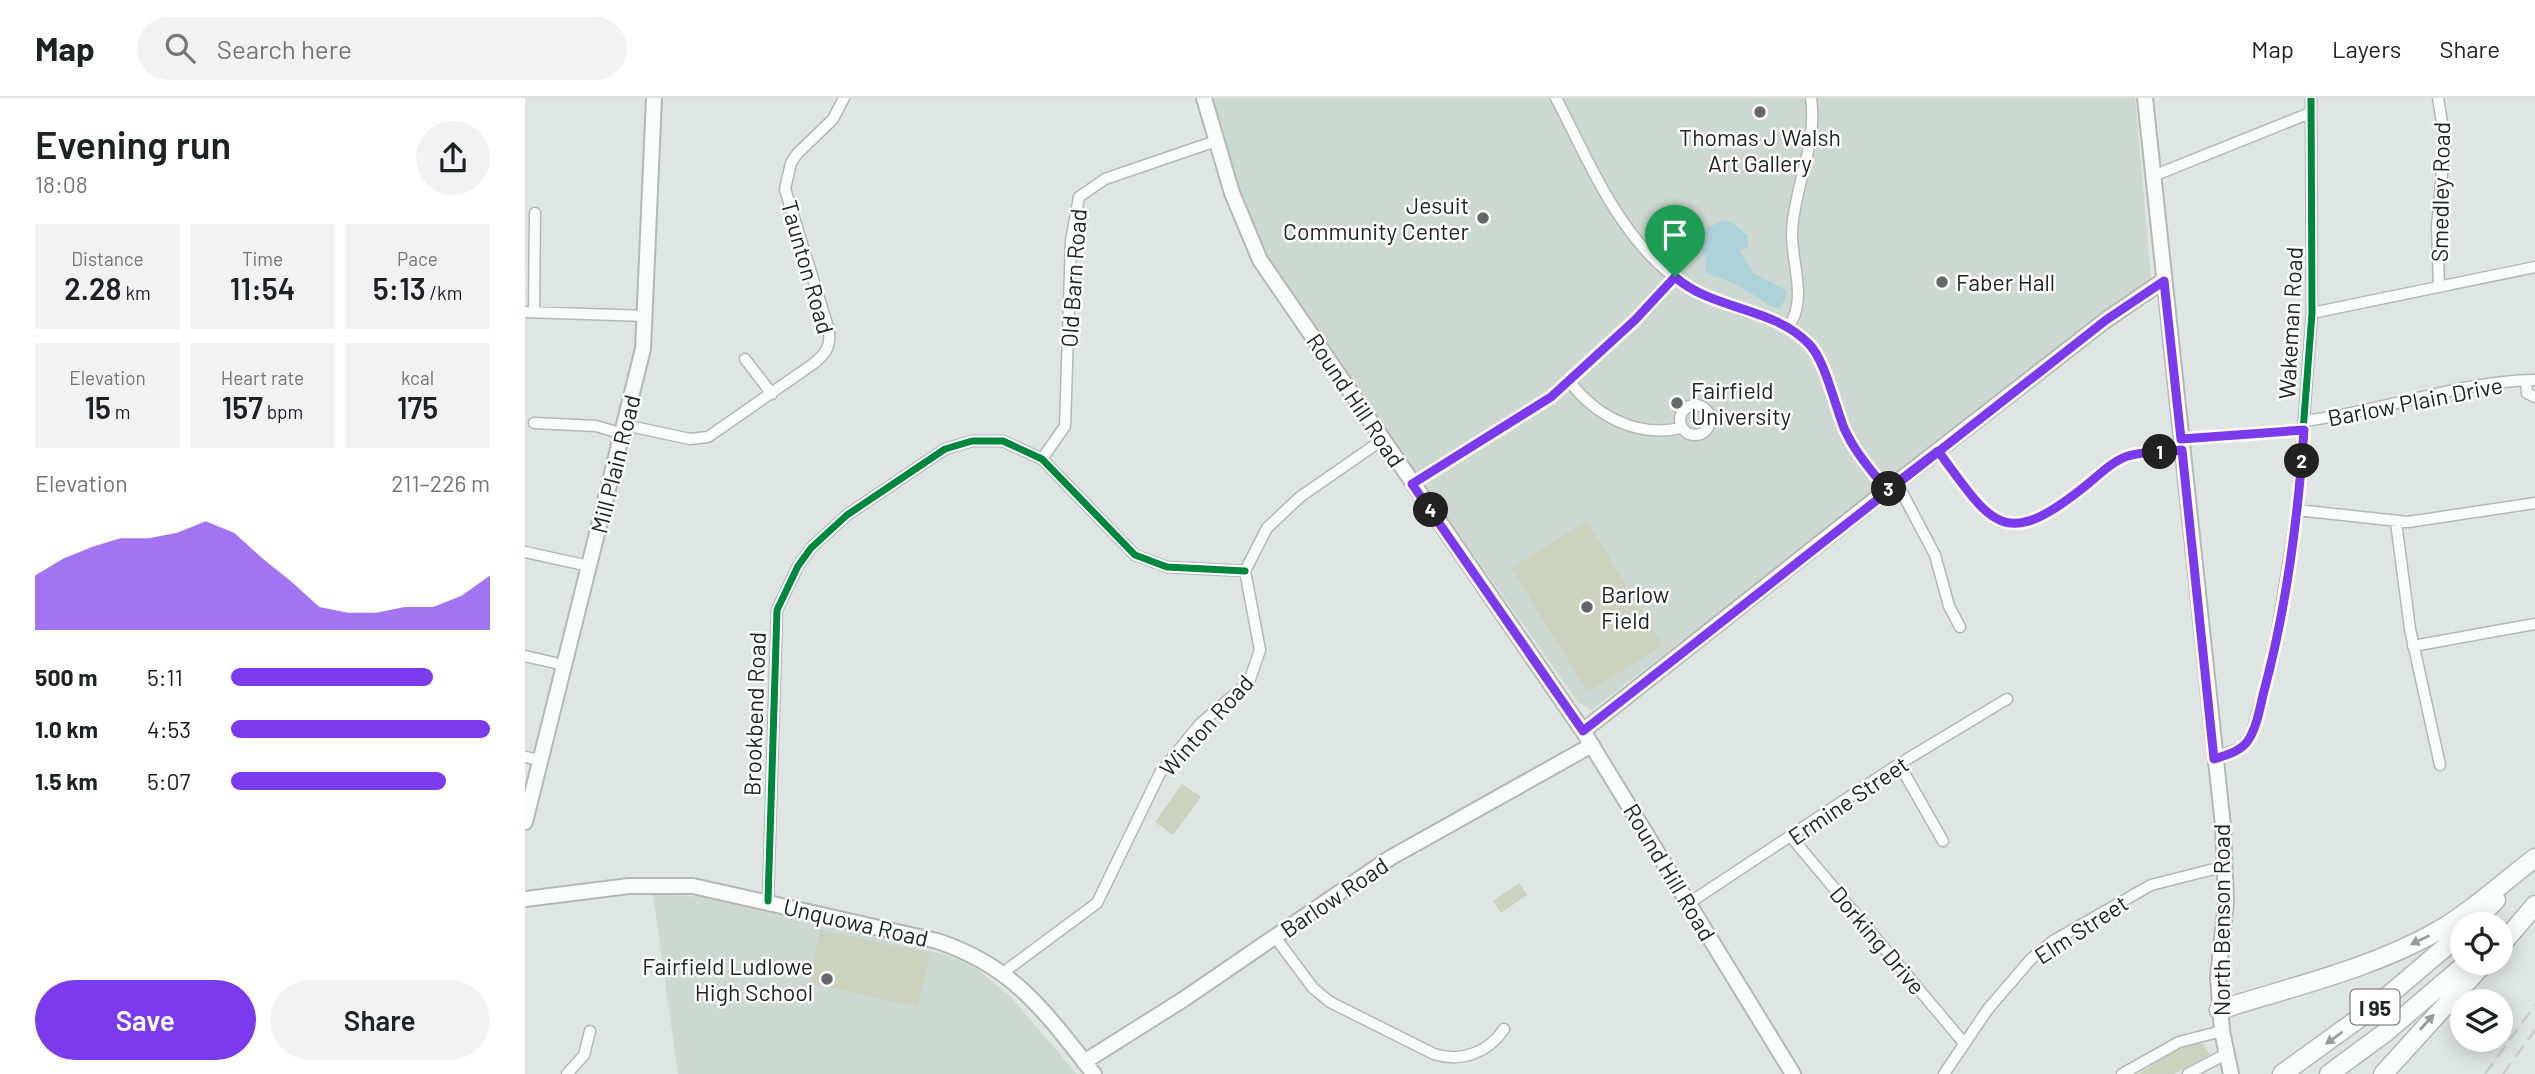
<!DOCTYPE html>
<html lang="en">
<head>
<meta charset="utf-8">
<style>
	:root { --surface:#fff; --page:#f2f2f2; --text:#202124; --muted:#757577; --line:#e0e0e0; --accent:#7c3aed }
	body { margin:0; font-family:Barlow,sans-serif; background:var(--page); color:var(--text); height:100vh; display:flex; flex-direction:column; font-size:26px; white-space:nowrap }
	* { box-sizing:border-box; margin:0 }
	p { font-size:23px; color:var(--muted) }
	.icon { flex:none; width:38px; height:38px; fill:none; stroke:currentColor; stroke-width:2; stroke-linecap:round; stroke-linejoin:round }
	.map { position:relative; flex:1; overflow:hidden }
	.sheet { display:flex; flex-direction:column; background:var(--surface); width:525px }
	.sheet>* { flex:none }
	.tools { position:absolute; left:1925px; top:814px; display:grid; gap:14px }
	.tools a { display:grid; place-items:center; width:63px; height:63px; border-radius:50%; background:var(--surface); box-shadow:0 4px 18px #0003; font-size:35px }
	.pin { position:absolute; display:grid; place-items:center; width:60px; height:60px; color:#fff; margin:-72px -30px; border-radius:50% 50% 50% 0; rotate:-45deg; box-shadow:0 0 7px #0007 }
	.pin .icon { rotate:45deg }
	.km { position:absolute; width:35px; height:35px; margin:-18px; border-radius:50%; background:#222; color:#fff; font-size:19px; line-height:35px; text-align:center }
	.round { display:grid; place-items:center; flex:none; width:74px; height:74px; border-radius:37px; background:var(--page) }
	.headline { display:flex; align-items:center; justify-content:space-between; height:119px; padding:0 35px }
	h1 { font-size:38px; font-weight:600; line-height:52px }
	.metrics { display:grid; grid-template-columns:repeat(3,1fr); gap:10px; height:119px; padding:7px 35px }
	.metrics div { display:grid; align-content:center; border-radius:0px; background:var(--page); text-align:center }
	.metrics b { font-size:30px; font-weight:600 }
	.metrics small { font-size:19px; font-weight:400 }
	.metrics p { font-size:19px }
	.chart { height:196px; padding:14px 35px }
	.chart p { display:flex; justify-content:space-between }
	.chart svg { width:100%; height:126px; margin-top:7px; fill:var(--accent); opacity:.7 }
	.button { display:flex; gap:14px; margin-top:auto; padding:14px 35px }
	.button a { flex:1; height:80px; border-radius:42px; background:var(--accent); color:#fff; font-size:28px; font-weight:600; line-height:80px; text-align:center }
	.button a+a { background:var(--page); color:var(--text) }
	ul { padding:0 35px; list-style:none; font-size:23px }
	li { display:grid; grid-template-columns:112px 84px 1fr; align-items:center; height:52px }
	li i { height:18px; border-radius:9px; background:var(--accent) }
	header { display:flex; align-items:center; gap:42px; box-sizing:border-box; height:98px; padding:0 35px; background:var(--surface); border-bottom:2px solid var(--line) }
	header strong { font-size:33px }
	nav { display:flex; gap:38px; margin-inline-start:auto; font-size:24px }
	.search { width:490px; height:63px; background:var(--page); display:flex; align-items:center; gap:18px; box-sizing:border-box; padding:0 24px; border-radius:38px; color:var(--muted); font-size:26px }
	main { display:flex; flex:1; min-height:0 }
	.map>svg:first-child { display:block }
	.built { fill:#ccd8d1 }
	.green { fill:#cdd2bf }
	.water { fill:#add1d8 }
	.lines { fill:none; stroke-linecap:round; stroke-linejoin:round }
	.street-casing { stroke:#b4b8b5; stroke-width:13 }
	.secondary-casing { stroke:#b4b8b5; stroke-width:18 }
	.highway-casing { stroke:#b4b8b5; stroke-width:21 }
	.street { stroke:#fafbfb; stroke-width:10 }
	.secondary { stroke:#fafbfb; stroke-width:14 }
	.highway { stroke:#fafbfb; stroke-width:18 }
	.rail { stroke:#cbcdcd; stroke-width:2.5; stroke-dasharray:14 7; stroke-linecap:butt }
	.cycleway-casing { stroke:#fff; stroke-width:11 }
	.cycleway { stroke:#00873e; stroke-width:7 }
	.oneway { fill:#989b9a }
	.route-casing { stroke:#fff; stroke-width:14 }
	.route { stroke:#7c3aed; stroke-width:9 }
	.poi-dot { fill:#646866; stroke:#fff; stroke-width:2.5 }
	.labels { text-anchor:middle; dominant-baseline:central; stroke-width:5; stroke-linejoin:round; paint-order:stroke }
	.shield { fill:#fff; stroke:#646665; stroke-width:2 }
	.shield-label { font-size:21px; font-weight:bold; fill:#212523 }
	.poi-label { font-size:23px; fill:#212523; stroke:#fff; text-anchor:start }
	.street-label { font-size:23px; fill:#212523; stroke:#fff }
</style>
</head>
<body>
<header>
<strong>Map</strong>
<div class="search"><svg class="icon" aria-label="search" viewBox="0 0 24 24"><circle cx="10" cy="10" r="6"/><path d="M15 15l6 6"/></svg>Search here</div>
<nav><a>Map</a><a>Layers</a><a>Share</a></nav>
</header>
<main>
<section class="sheet">
<div class="headline"><div><h1>Evening run</h1><p>18:08</p></div><a class="round"><svg class="icon" aria-label="share" viewBox="0 0 24 24"><path d="M12 15V3M7 8l5-5 5 5M5 13v7h14v-7"/></svg></a></div>
<div class="metrics">
<div><p>Distance</p><b>2.28<small> km</small></b></div>
<div><p>Time</p><b>11:54</b></div>
<div><p>Pace</p><b>5:13<small> /km</small></b></div>
</div>
<div class="metrics">
<div><p>Elevation</p><b>15<small> m</small></b></div>
<div><p>Heart rate</p><b>157<small> bpm</small></b></div>
<div><p>kcal</p><b>175</b></div>
</div>
<div class="chart"><p><span>Elevation</span>211–226 m</p>
<svg viewBox="0 0 160 44" preserveAspectRatio="none"><path d="M0 44V25L10 19L20 15L30 12L40 12L50 10L60 6L70 10L80 19L90 27L100 36L110 38L120 38L130 36L140 36L150 32L160 25V44z"/></svg>
</div>
<ul>
<li><b>500 m</b>5:11<i style="width:78%"></i></li>
<li><b>1.0 km</b>4:53<i style="width:100%"></i></li>
<li><b>1.5 km</b>5:07<i style="width:83%"></i></li>
</ul>
<div class="button"><a>Save</a><a>Share</a></div>
</section>
<div class="map">
<svg width="2010" height="976" viewBox="0 0 2010 976">
	<rect width="100%" height="100%" fill="#dfe5e2"/>
	<path class="built" d="M682,0H1610L1626,180L1067,612L1053,604L793,237L739,155L717,107Z
		M128,796L194,800L243,810L442,863L486,899L552,976H153Z"/>
	<path class="green" d="M1062,423L1138,547L1063,594L986,470Z
		M657,686L676,699L648,737L630,724Z
		M994,785L1002,797L976,815L968,803Z
		M295,832L405,855L393,909L284,885Z
		M1677,944L1685,957L1649,976H1613L1653,951Z"/>
	<path class="water" d="M1200,122L1208,125L1223,138V149L1214,152L1228,175L1261,192L1260,202L1254,210H1249L1213,187L1181,175L1180,157L1173,149L1175,141L1172,134Z"/>
	<g class="lines">
		<defs>
			<path id="street" d="M1031,0C1067,69 1100,155 1172,194C1210,215 1247,213 1282,244C1299,259 1310,309 1320,331C1330,354 1347,373 1362,392
				M1913,0L1920,43L1912,128L1914,189
				M1628,78L1785,15
				M0,214L121,218
				M9,214L10,115
				M1787,215L2010,169
				M1262,230C1284,205 1266,164 1267,134C1269,88 1293,47 1286,0
				M220,261L247,296
				M2001,283L2002,295L2010,299
				M1045,284C1071,318 1112,340 1156,330
				M1155 322a15 15 0 1 1 30 0a15 15 0 1 1-30 0Z
				M1779,323C1856,314 1933,283 2010,282
				M9,325L71,328L98,336
				M100,327L165,341L183,339L288,266C302,255 307,247 303,229L260,91L266,65L272,56L308,21L319,0
				M1656,341L1779,332
				M1413,353C1466,424 1477,455 1559,389C1572,379 1587,363 1603,358C1620,353 1640,354 1657,352
				M517,361L540,328L546,143L554,99L580,81L691,43
				M887,385L1026,299L1123,210L1150,179
				M1372,385L1410,457L1424,508L1435,529
				M1772,412L1883,424L2010,405
				M1871,424L1885,531L1915,667
				M0,454L64,468
				M1888,548L2010,526
				M0,558L39,567
				M0,659L15,662
				M1689,661L1717,649L1727,635L1748,560L1772,412L1787,215L1786,0
				M1374,666L1418,743
				M1267,740L1438,944
				M243,803L252,512L273,468L286,450L322,417L420,351L447,343H478L517,361L610,457L642,469L720,473
				M1164,805L1374,666L1482,601
				M750,839L788,890L805,904L909,956C936,965 964,954 979,931
				M479,874L572,805L635,675L675,626L724,584L735,552L720,473L742,430L775,399L857,342
				M42,976L59,957L65,933
				M1419,976L1463,911L1506,861L1528,843L1626,787L1701,768
				M1597,976L1654,944L1697,933
				M1663,976L1701,956"/>
			<path id="secondary" d="M679,0L707,95L735,162L1058,633L1268,976
				M1620,0L1698,728L1701,804L1693,879L1697,933L1706,976
				M1058,633L1362,392L1581,222L1639,182
				M0,724L118,251L129,0
				M0,801L104,788H168L412,843C489,868 521,915 569,976
				M559,964L659,901L865,760L1067,647"/>
			<path id="highway" d="M1947,826L1971,802
				M1976,847L2010,807
				M1694,912C1766,889 1845,871 1911,834C1946,814 1977,785 2010,760
				M1757,976L1851,908L1937,835
				M1804,976L1861,934L1943,864
				M1858,976L1960,864"/>
		</defs>
		<use href="#street" class="street-casing"/>
		<use href="#secondary" class="secondary-casing"/>
		<use href="#highway" class="highway-casing"/>
		<use href="#street" class="street"/>
		<use href="#secondary" class="secondary"/>
		<use href="#highway" class="highway"/>
		<path class="rail" d="M1960,976L2010,907
			M1978,976L2010,932"/>
		<defs>
			<path id="cycleway" d="M1058,633L1362,392L1581,222L1639,182
				M1689,661L1717,649L1727,635L1748,560L1772,412L1787,215L1786,0
				M243,803L252,512L273,468L286,450L322,417L420,351L447,343H478L517,361L610,457L642,469L720,473"/>
		</defs>
		<use href="#cycleway" class="cycleway-casing"/>
		<use href="#cycleway" class="cycleway"/>
	</g>
	<defs><path id="oneway-solid" d="M-6-.8H1V-3.2L6.5 0L1 3.2V.8H-6Z" transform="scale(1.75)"/></defs>
	<g class="oneway">
		<use href="#oneway-solid" transform="translate(1895 842) rotate(154)"/>
		<use href="#oneway-solid" transform="translate(1902 924) rotate(-48)"/>
		<use href="#oneway-solid" transform="translate(1809 940) rotate(144)"/>
	</g>
	<g class="lines">
		<defs>
			<path id="route" d="M1150,179C1189,213 1247,208 1284,246C1300,262 1310,308 1319,330C1329,353 1346,372 1362,392L1413,353C1466,424 1477,455 1559,389C1572,379 1587,363 1603,358C1620,353 1640,354 1657,352L1689,661C1701,657 1714,654 1722,644C1732,630 1735,609 1739,593C1762,508 1773,420 1779,332L1656,341L1639,183L1581,222L1058,633L887,386L1026,299L1110,222L1150,179"/>
		</defs>
		<use href="#route" class="route-casing"/>
		<use href="#route" class="route"/>
	</g>
	<g class="poi-dot">
		<circle cx="1235" cy="14" r="7"/>
		<circle cx="958" cy="120" r="7"/>
		<circle cx="1417" cy="184" r="7"/>
		<circle cx="1152" cy="305" r="7"/>
		<circle cx="1062" cy="509" r="7"/>
		<circle cx="302" cy="881" r="7"/>
	</g>
	<g class="labels">
		<rect class="shield" x="1825.5" y="891.5" width="49" height="35" rx="5"/>
		<g class="shield-label">
			<text x="1850" y="909">I 95</text>
		</g>
		<g class="poi-label">
			<text x="1235" y="39" text-anchor="middle">Thomas J Walsh<tspan x="1235" dy="26">Art Gallery</tspan></text>
			<text x="944" y="107" text-anchor="end">Jesuit<tspan x="944" dy="26">Community Center</tspan></text>
			<text x="1431" y="184">Faber Hall</text>
			<text x="1166" y="292">Fairfield<tspan x="1166" dy="26">University</tspan></text>
			<text x="1076" y="496">Barlow<tspan x="1076" dy="26">Field</tspan></text>
			<text x="288" y="868" text-anchor="end">Fairfield Ludlowe<tspan x="288" dy="26">High School</tspan></text>
		</g>
		<g class="street-label">
			<text transform="translate(1915 94) rotate(-89)">Smedley Road</text>
			<text transform="translate(283 169) rotate(74)">Taunton Road</text>
			<text transform="translate(548 180) rotate(-86)">Old Barn Road</text>
			<text transform="translate(1765 225) rotate(-87)">Wakeman Road</text>
			<text transform="translate(831 302) rotate(56)">Round Hill Road</text>
			<text transform="translate(1890 303) rotate(-11)">Barlow Plain Drive</text>
			<text transform="translate(90 366) rotate(-76)">Mill Plain Road</text>
			<text transform="translate(229 616) rotate(-88)">Brookbend Road</text>
			<text transform="translate(681 627) rotate(-48)">Winton Road</text>
			<text transform="translate(1323 702) rotate(-34)">Ermine Street</text>
			<text transform="translate(1145 774) rotate(59)">Round Hill Road</text>
			<text transform="translate(809 799) rotate(-34)">Barlow Road</text>
			<text transform="translate(1696 822) rotate(-90)">North Benson Road</text>
			<text transform="translate(331 824) rotate(13)">Unquowa Road</text>
			<text transform="translate(1556 831) rotate(-33)">Elm Street</text>
			<text transform="translate(1353 842) rotate(50)">Dorking Drive</text>
		</g>
	</g>
</svg>
<div class="tools">
<a><svg class="icon" aria-label="locate" viewBox="0 0 24 24"><circle cx="12" cy="12" r="6"/><path d="M12 2v4M12 18v4M2 12h4M18 12h4"/></svg></a>
<a><svg class="icon" aria-label="layers" viewBox="0 0 24 24"><path d="M12 4l9 5-9 5-9-5zM3 14l9 5 9-5"/></svg></a>
</div>
<div class="pin" style="left:1150px;top:179px;background:#1e9e55"><svg class="icon" aria-label="arrive" viewBox="0 0 24 24"><path d="M6 21V4h12l-3 4 3 4H6"/></svg></div>
<b class="km" style="left:1635px;top:354px">1</b>
<b class="km" style="left:1777px;top:363px">2</b>
<b class="km" style="left:1364px;top:391px">3</b>
<b class="km" style="left:906px;top:412px">4</b>
</div>
</main>
</body>
</html>
